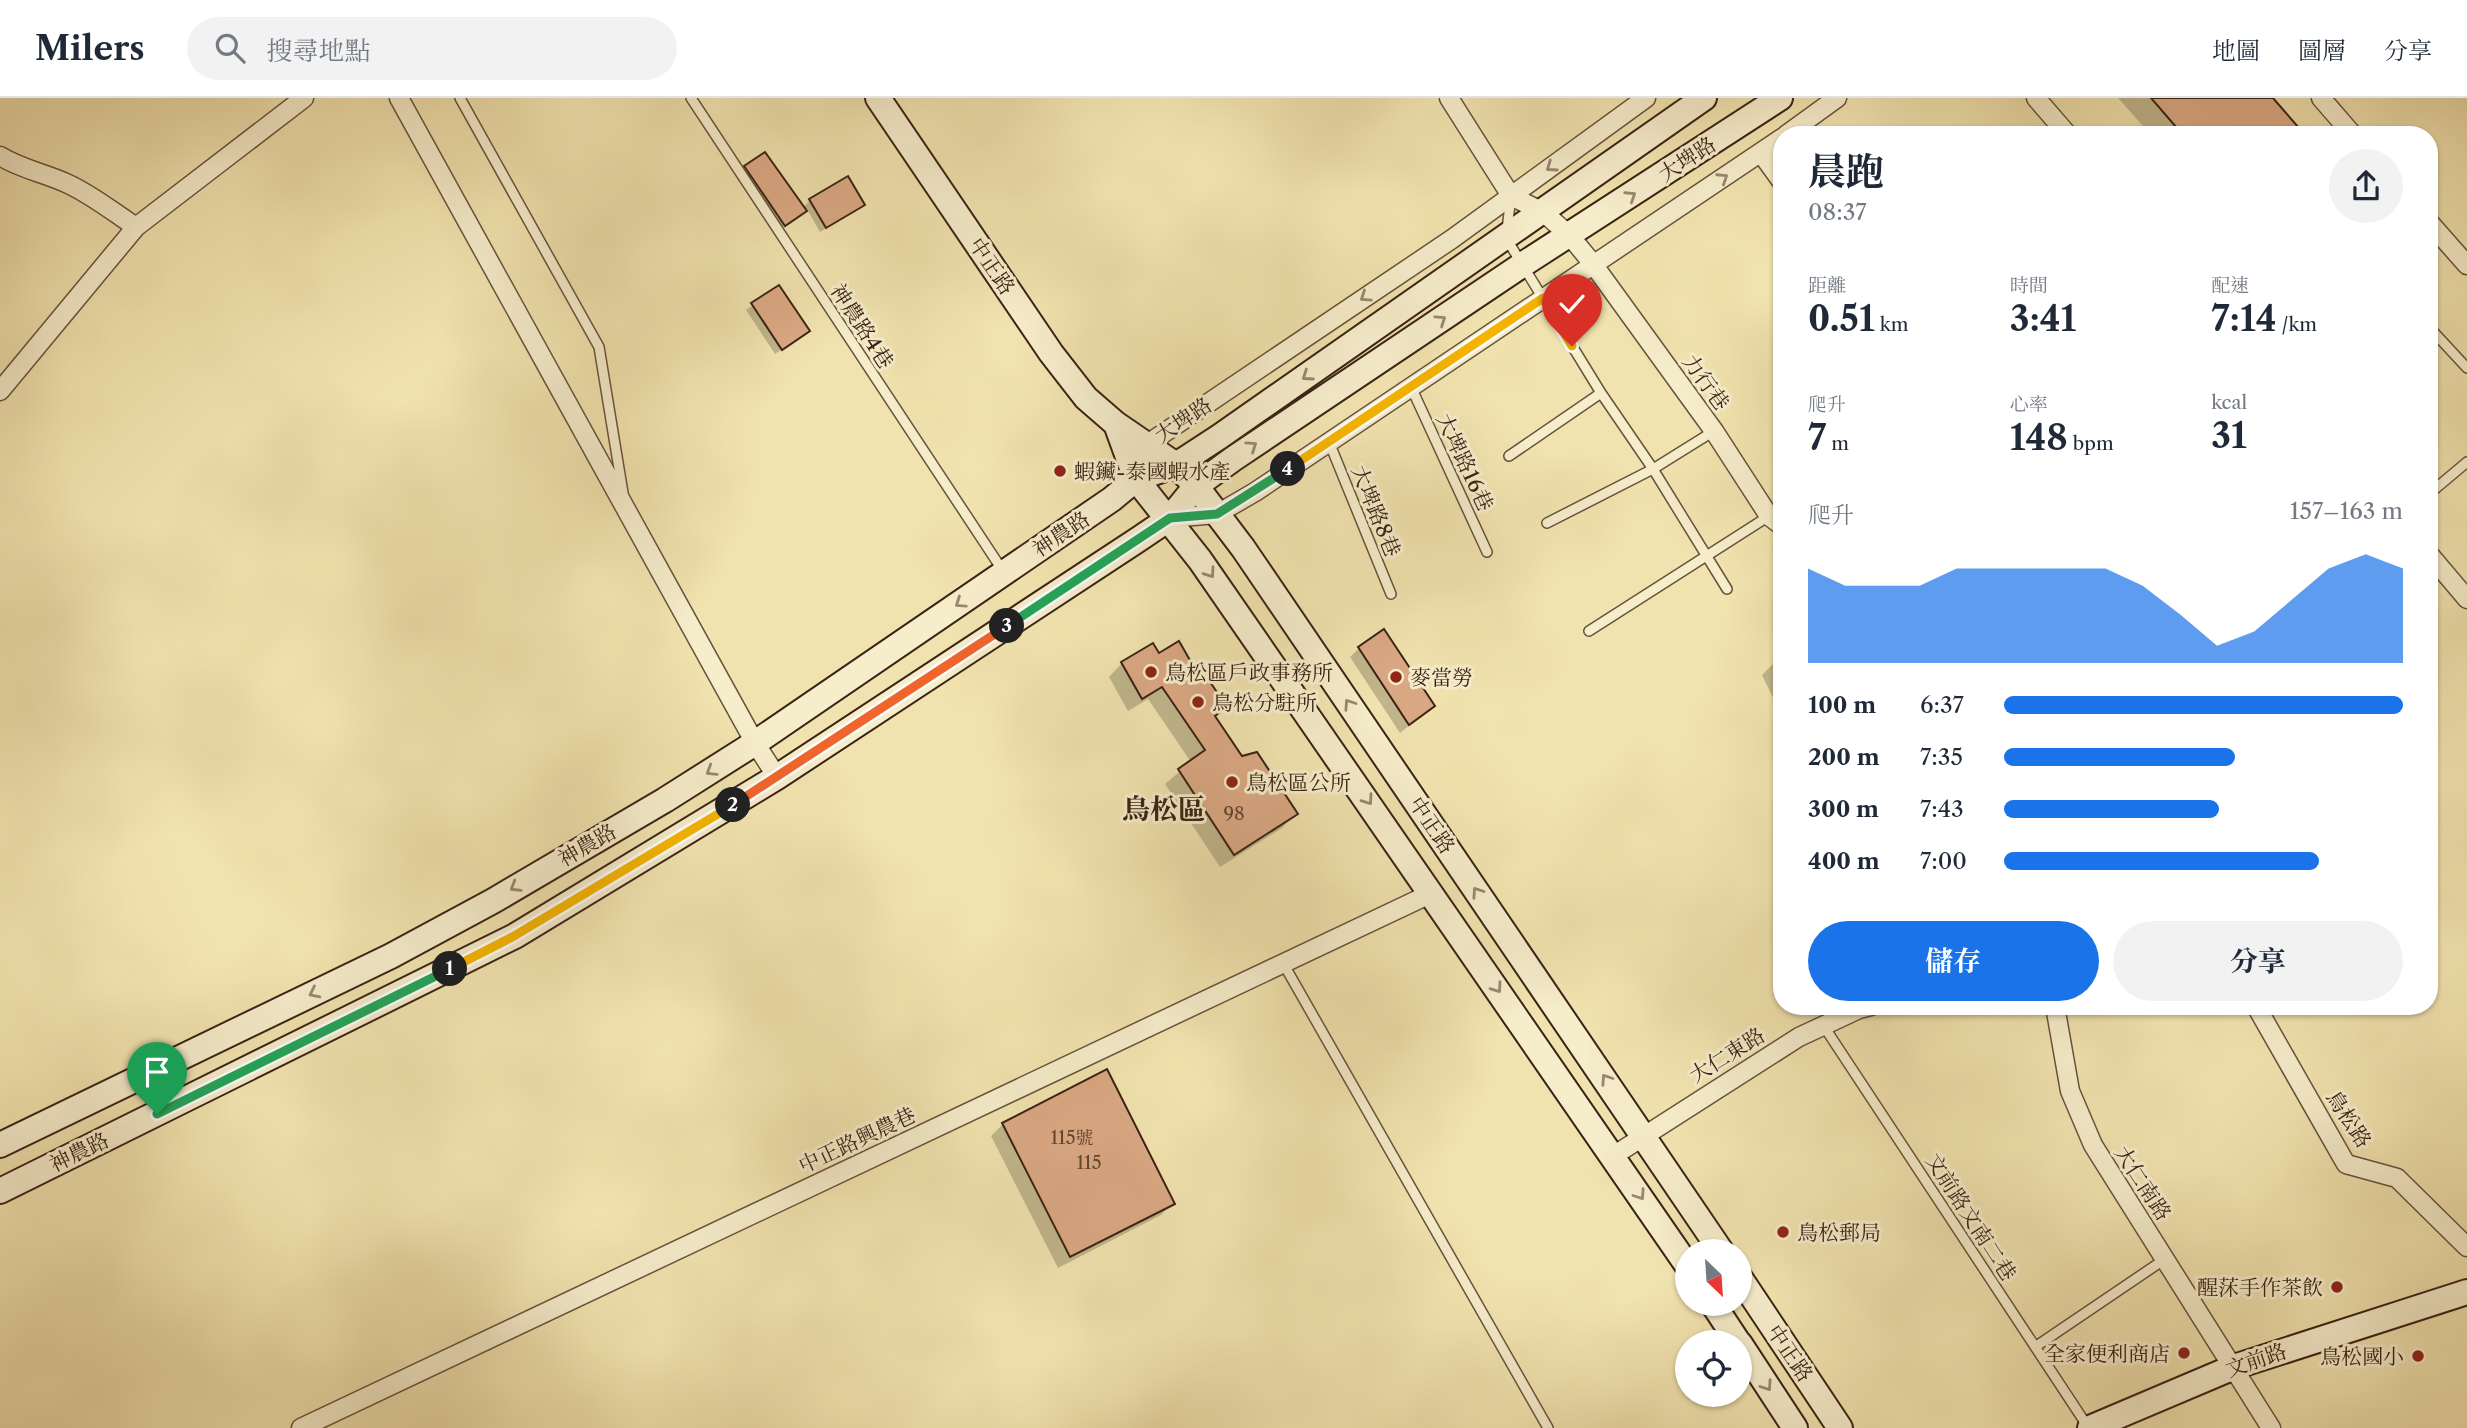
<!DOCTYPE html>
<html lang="zh-TW">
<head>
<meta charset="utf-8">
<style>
	:root { --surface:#fff; --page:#f2f2f3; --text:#1f2937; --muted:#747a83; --line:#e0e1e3; --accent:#1a73e8 }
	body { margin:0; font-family:"Libre Caslon Text","Noto Serif TC",serif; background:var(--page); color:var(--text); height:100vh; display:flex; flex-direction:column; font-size:26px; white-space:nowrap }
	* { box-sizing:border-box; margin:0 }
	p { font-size:23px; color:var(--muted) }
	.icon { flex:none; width:38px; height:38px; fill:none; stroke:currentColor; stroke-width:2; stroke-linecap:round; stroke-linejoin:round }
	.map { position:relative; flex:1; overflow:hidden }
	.side { position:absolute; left:1773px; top:28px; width:665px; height:889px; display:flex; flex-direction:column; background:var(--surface); border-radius:28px; box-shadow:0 2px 5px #0004 }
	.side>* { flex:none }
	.needle { width:46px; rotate:155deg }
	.tools { position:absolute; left:1675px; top:1141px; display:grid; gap:14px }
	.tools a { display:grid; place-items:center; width:77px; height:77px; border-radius:50%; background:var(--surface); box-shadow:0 2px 5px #0004; font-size:35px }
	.pin { position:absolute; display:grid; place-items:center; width:60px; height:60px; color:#fff; margin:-72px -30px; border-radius:50% 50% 50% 0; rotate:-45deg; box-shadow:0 0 7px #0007 }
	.pin .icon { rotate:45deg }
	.km { position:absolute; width:35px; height:35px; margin:-18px; border-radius:50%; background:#222; color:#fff; font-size:19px; line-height:35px; text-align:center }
	.round { display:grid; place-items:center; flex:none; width:74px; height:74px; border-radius:37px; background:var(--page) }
	.headline { display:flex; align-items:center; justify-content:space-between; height:119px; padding:0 35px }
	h1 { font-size:38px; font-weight:700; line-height:52px }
	.stats { display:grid; grid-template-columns:repeat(3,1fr); gap:10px; height:119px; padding:7px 35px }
	.stats div { display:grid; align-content:center }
	.stats b { font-size:35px; font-weight:700 }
	.stats small { font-size:19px; font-weight:400 }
	.stats p { font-size:19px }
	.chart { height:196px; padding:14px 35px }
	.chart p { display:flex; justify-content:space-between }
	.chart svg { width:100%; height:126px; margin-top:7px; fill:var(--accent); opacity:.7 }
	.button { display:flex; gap:14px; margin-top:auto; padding:14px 35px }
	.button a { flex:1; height:80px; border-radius:42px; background:var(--accent); color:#fff; font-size:28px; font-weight:700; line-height:80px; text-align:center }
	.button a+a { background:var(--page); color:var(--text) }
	ul { padding:0 35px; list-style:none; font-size:23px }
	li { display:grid; grid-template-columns:112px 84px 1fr; align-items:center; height:52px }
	li i { height:18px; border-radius:9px; background:var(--accent) }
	header { display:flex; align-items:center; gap:42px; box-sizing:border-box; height:98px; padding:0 35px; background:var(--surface); border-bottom:2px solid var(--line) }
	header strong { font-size:33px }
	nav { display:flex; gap:38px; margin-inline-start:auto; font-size:24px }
	.search { width:490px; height:63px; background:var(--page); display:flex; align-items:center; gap:18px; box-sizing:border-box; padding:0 24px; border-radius:38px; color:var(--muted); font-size:26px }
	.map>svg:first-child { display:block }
	.shadow { fill:#0003 }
	.building { fill:#dba985; stroke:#3a2214; stroke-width:2 }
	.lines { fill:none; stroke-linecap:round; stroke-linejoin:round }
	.lane-casing { stroke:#68523b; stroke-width:12 }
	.street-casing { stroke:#68523b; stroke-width:21 }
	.secondary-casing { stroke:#3a2214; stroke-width:28 }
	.lane { stroke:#f6edcb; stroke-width:9 }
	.street { stroke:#f6edcb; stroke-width:18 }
	.secondary { stroke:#f6edcb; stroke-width:24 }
	.oneway { stroke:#988870 }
	.split-1-casing { stroke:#fff; stroke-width:14 }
	.split-2-casing { stroke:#fff; stroke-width:14 }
	.split-3-casing { stroke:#fff; stroke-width:14 }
	.split-4-casing { stroke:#fff; stroke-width:14 }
	.split-5-casing { stroke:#fff; stroke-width:14 }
	.split-1 { stroke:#22a559; stroke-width:9 }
	.split-2 { stroke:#f5b400; stroke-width:9 }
	.split-3 { stroke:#f0652b; stroke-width:9 }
	.split-4 { stroke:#22a559; stroke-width:9 }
	.split-5 { stroke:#f5b400; stroke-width:9 }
	.poi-dot { fill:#8f2418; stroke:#f6edcb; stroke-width:2.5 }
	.labels { text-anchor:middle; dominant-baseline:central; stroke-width:6; stroke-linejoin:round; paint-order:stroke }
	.number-label { font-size:18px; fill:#624430 }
	.street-label { font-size:21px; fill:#3a2214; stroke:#f6edcb }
	.poi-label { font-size:21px; fill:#3a2214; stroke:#f6edcb; text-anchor:start }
	.district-label { font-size:28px; font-weight:bold; fill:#3a2214; stroke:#f6edcb }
</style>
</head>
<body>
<header>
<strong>Milers</strong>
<div class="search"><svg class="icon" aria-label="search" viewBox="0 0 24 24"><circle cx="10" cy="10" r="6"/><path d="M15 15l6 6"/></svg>搜尋地點</div>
<nav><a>地圖</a><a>圖層</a><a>分享</a></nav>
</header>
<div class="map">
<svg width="2467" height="1330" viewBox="0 0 2467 1330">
	<rect width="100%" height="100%" fill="#f1e3af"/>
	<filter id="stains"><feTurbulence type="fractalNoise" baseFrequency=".00286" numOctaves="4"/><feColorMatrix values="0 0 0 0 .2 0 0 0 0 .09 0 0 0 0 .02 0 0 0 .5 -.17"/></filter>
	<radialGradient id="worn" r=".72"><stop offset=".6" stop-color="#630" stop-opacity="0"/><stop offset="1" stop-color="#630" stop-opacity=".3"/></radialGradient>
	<path class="shadow" d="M2118,0H2271L2303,37H2151Z
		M746,70L803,110L810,102L863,107L820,134L807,111L779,132L740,75Z
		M779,189L802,238L775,256L746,212Z
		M1359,550L1433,608L1400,635L1350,559Z
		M1158,557L1199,581L1225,609L1214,620L1241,659L1295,716L1282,730L1220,769L1165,686L1191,664L1148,601L1128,613L1109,579L1122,565Z
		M1780,559H1782V618L1762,577Z
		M1003,1026L1173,1105L1161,1117L1058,1170L991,1038Z"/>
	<path class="building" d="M2151,0H2273L2305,37H2183Z
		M765,54L807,113L785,128L744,68Z
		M848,78L865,107L826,130L809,101Z
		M779,187L810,233L782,252L751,205Z
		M1384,531L1435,608L1409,627L1358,549Z
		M1179,543L1199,578L1204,575L1227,609L1215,618L1242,658L1257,654L1298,716L1234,757L1178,671L1205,652L1162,589L1142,601L1121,564L1153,545L1159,555Z
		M1107,971L1175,1106L1070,1159L1002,1025Z"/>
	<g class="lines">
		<defs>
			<path id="lane" d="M460,0L599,249L623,395
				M691,0L1003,473
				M1511,98L1506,140L1601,295L1653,371L1727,491
				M2429,229L2467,270
				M1411,289L1487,454
				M1329,344L1391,496
				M1509,358L1601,295
				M2429,396L2467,364
				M1547,425L1653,371L1714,333
				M1589,533L1769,418
				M1283,865L1548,1330
				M1823,927L2088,1329
				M2035,1249L2165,1161"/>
			<path id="street" d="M399,0L755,645L777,679
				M1449,0L1511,98L1543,114L1570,138L1593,166L1714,333L1769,418L1782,428
				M2036,0L2068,37
				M2321,0L2353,37
				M1786,37L1837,0
				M1761,55L1782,84
				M0,58C21,71 44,75 66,85C91,96 113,114 136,129
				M2429,124L2467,167
				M0,293L136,129L304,0
				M1136,381L1146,347L1452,141L1646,0
				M1170,420L1217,416L1255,394L1782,40
				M2429,456L2467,501
				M2055,908L2070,993L2093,1047L2271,1330
				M2256,908L2346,1066L2397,1080L2467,1149
				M1613,1058L1799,939L1859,911L1871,908
				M301,1330L1432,795"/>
			<path id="secondary" d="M878,0L1051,255L1086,300L1116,326L1176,367L1196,388L1243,450L1721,1153
				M1116,326L1136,381L1200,462L1687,1167
				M0,1047L391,858L493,803L665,702L755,645L1112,401L1136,381L1176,367L1219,339L1704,0
				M0,1093L515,838L777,679L1139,441L1170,420L1196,388L1233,361L1522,167L1780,0
				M1740,1180L1840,1330
				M1713,1206L1738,1244
				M1740,1246L1795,1330
				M2090,1330L2234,1269L2467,1194"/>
		</defs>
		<use href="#lane" class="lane-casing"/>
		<use href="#street" class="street-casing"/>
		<use href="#secondary" class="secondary-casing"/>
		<use href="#lane" class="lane"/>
		<use href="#street" class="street"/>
		<use href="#secondary" class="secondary"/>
	</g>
	<defs><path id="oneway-chevron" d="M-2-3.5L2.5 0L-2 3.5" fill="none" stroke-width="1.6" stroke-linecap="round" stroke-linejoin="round" transform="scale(1.75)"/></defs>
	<g class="oneway">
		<use href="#oneway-chevron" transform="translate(1551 69) rotate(145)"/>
		<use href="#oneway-chevron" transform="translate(1723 80) rotate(-33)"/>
		<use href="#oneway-chevron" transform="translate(1631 98) rotate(-33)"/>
		<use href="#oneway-chevron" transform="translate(1365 199) rotate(146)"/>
		<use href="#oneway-chevron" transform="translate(1441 222) rotate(-34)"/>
		<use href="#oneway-chevron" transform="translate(1307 278) rotate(145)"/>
		<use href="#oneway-chevron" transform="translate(1252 348) rotate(-34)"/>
		<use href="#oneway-chevron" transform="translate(1210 475) rotate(55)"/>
		<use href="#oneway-chevron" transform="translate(960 505) rotate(146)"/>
		<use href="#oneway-chevron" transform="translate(1349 606) rotate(-124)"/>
		<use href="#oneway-chevron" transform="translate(711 673) rotate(148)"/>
		<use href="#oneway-chevron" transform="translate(1368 702) rotate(55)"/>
		<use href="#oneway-chevron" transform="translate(515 789) rotate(149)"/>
		<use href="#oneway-chevron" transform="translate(1477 794) rotate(-124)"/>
		<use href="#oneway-chevron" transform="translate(1497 890) rotate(55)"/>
		<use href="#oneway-chevron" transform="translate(314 895) rotate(154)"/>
		<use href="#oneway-chevron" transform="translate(1606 981) rotate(-124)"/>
		<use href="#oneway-chevron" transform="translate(1640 1097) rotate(56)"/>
		<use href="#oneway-chevron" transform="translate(1767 1288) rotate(56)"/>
	</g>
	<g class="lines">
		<defs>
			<path id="split-1" d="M157,1016L450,871"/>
			<path id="split-2" d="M450,871L514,838L733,707"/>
			<path id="split-3" d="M733,707L1007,528"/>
			<path id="split-4" d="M1007,528L1170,420L1217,416L1288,371"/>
			<path id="split-5" d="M1288,371L1543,200L1572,248"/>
		</defs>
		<use href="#split-1" class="split-1-casing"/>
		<use href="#split-2" class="split-2-casing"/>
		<use href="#split-3" class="split-3-casing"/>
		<use href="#split-4" class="split-4-casing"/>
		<use href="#split-5" class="split-5-casing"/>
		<use href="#split-1" class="split-1"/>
		<use href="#split-2" class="split-2"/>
		<use href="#split-3" class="split-3"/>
		<use href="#split-4" class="split-4"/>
		<use href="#split-5" class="split-5"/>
	</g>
	<g class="poi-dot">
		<circle cx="1060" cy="373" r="7"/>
		<circle cx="1151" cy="574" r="7"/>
		<circle cx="1396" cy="579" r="7"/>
		<circle cx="1198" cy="604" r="7"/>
		<circle cx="1232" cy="684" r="7"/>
		<circle cx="1783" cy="1134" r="7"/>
		<circle cx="2337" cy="1189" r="7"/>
		<circle cx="2184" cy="1255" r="7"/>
		<circle cx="2418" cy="1258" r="7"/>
	</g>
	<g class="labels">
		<g class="number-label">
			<text x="1234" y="716">98</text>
			<text x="1072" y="1040">115號</text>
			<text x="1089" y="1065">115</text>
		</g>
		<g class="street-label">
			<text transform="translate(1687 61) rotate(-33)">大埤路</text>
			<text transform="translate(992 168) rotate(56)">中正路</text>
			<text transform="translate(862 228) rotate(57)">神農路4巷</text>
			<text transform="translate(1706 284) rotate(54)">力行巷</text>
			<text transform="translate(1183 322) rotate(-34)">大埤路</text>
			<text transform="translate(1465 364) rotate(65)">大埤路16巷</text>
			<text transform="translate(1376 413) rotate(68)">大埤路8巷</text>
			<text transform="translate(1061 436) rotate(-34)">神農路</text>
			<text transform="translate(1432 727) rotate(56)">中正路</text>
			<text transform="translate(587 747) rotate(-30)">神農路</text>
			<text transform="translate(1727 957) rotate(-32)">大仁東路</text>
			<text transform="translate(2349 1021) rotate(57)">鳥松路</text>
			<text transform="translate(857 1042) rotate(-25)">中正路興農巷</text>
			<text transform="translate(79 1054) rotate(-26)">神農路</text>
			<text transform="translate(2143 1085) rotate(57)">大仁南路</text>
			<text transform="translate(1971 1119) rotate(57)">文前路文南二巷</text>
			<text transform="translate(1790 1255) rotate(56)">中正路</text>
			<text transform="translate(2256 1262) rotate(-19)">文前路</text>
		</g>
		<g class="poi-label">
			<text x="1074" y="373">蝦鑶-泰國蝦水產</text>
			<text x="1165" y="574">鳥松區戶政事務所</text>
			<text x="1410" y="579">麥當勞</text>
			<text x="1212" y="604">鳥松分駐所</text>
			<text x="1246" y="684">鳥松區公所</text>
			<text x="1797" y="1134">鳥松郵局</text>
			<text x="2323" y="1189" text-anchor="end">醒莯手作茶飲</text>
			<text x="2170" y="1255" text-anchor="end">全家便利商店</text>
			<text x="2404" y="1258" text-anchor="end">鳥松國小</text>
		</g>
		<g class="district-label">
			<text x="1164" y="711">鳥松區</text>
		</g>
	</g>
	<rect width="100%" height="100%" filter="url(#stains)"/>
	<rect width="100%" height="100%" fill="url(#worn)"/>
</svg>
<div class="tools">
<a><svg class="needle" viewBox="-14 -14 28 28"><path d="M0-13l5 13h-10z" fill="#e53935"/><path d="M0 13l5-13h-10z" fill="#747a83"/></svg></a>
<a><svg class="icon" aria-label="locate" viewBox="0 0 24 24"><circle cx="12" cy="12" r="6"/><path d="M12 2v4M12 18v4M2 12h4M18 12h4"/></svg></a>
</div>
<div class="pin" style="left:157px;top:1016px;background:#1e9e55"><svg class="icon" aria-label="arrive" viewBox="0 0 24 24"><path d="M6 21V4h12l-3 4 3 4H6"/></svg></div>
<div class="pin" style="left:1572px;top:248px;background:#d93025"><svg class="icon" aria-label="check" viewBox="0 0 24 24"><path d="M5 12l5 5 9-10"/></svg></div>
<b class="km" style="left:450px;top:871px">1</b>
<b class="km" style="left:733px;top:707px">2</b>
<b class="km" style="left:1007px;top:528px">3</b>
<b class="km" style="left:1288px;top:371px">4</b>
<section class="side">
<div class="headline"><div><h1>晨跑</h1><p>08:37</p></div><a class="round"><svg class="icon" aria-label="share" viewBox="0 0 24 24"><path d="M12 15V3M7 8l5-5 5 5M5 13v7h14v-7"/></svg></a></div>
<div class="stats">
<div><p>距離</p><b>0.51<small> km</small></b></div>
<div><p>時間</p><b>3:41</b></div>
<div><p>配速</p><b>7:14<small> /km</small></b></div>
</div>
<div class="stats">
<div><p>爬升</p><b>7<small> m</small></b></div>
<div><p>心率</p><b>148<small> bpm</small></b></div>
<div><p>kcal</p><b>31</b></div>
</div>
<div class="chart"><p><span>爬升</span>157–163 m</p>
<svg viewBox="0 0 160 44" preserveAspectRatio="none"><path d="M0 44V11L10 17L20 17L30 17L40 11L50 11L60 11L70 11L80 11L90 17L100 27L110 38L120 33L130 22L140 11L150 6L160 11V44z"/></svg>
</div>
<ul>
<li><b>100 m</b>6:37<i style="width:100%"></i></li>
<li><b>200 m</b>7:35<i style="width:58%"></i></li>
<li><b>300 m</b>7:43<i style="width:54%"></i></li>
<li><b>400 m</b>7:00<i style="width:79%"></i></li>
</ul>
<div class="button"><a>儲存</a><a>分享</a></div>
</section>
</div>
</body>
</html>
